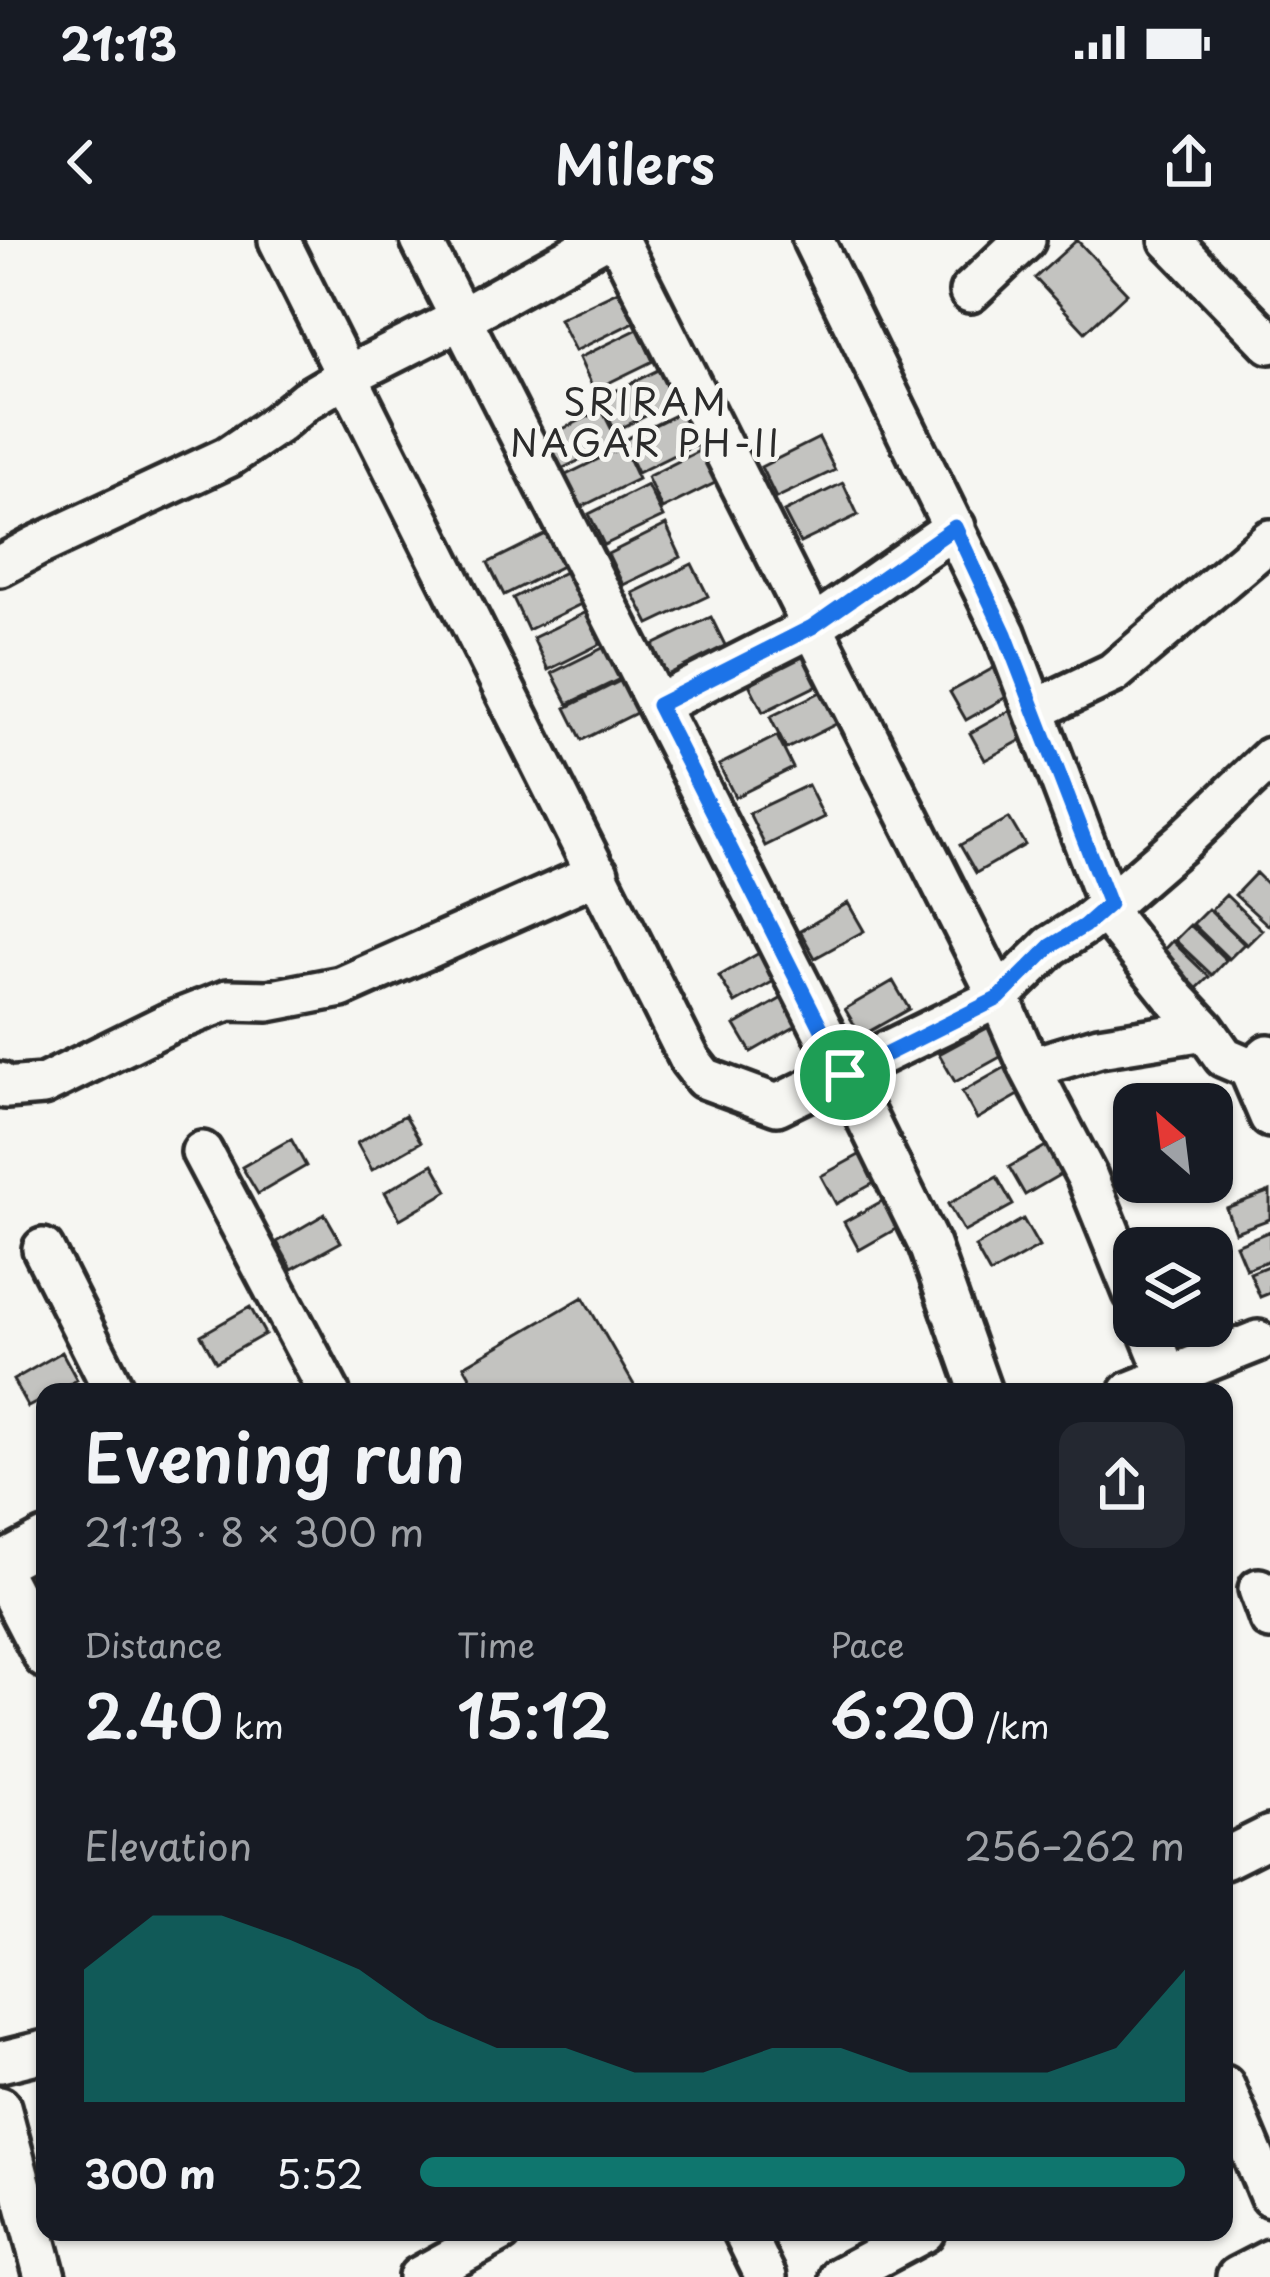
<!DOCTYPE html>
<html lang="en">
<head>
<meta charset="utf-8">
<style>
	:root { --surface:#171b24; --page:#242831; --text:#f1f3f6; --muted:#9ea1a6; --accent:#0f766e }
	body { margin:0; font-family:"Playpen Sans",sans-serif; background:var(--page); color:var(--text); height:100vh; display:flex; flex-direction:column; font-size:45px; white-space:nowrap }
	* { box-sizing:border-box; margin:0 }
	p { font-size:39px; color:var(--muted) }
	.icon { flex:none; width:66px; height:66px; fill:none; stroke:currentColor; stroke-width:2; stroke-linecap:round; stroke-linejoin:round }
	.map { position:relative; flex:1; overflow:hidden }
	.sheet { position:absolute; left:36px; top:1143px; width:1197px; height:858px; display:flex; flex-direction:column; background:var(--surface); border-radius:24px; box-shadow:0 3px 9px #0004 }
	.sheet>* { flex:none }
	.needle { width:78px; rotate:332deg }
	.tools { position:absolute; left:1113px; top:843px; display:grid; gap:24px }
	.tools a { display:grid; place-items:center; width:120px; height:120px; border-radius:24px; background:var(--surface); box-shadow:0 3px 9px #0004; font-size:60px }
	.pin { position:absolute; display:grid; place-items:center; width:102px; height:102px; color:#fff; margin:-51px; border:6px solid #fff; border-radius:50%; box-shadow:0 3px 12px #0007 }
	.round { display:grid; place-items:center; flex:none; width:126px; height:126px; border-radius:24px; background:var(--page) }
	.summary { display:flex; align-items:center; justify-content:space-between; height:204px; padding:0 48px }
	h1 { font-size:66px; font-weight:600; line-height:90px }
	.figures { display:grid; grid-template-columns:repeat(3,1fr); gap:18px; height:204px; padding:12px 48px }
	.figures div { display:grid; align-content:center }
	.figures b { font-size:60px; font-weight:600 }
	.figures small { font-size:33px; font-weight:400 }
	.figures p { font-size:33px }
	.chart { height:336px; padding:24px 48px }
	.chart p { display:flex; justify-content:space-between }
	.chart svg { width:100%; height:216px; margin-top:12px; fill:var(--accent); opacity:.7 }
	ul { padding:0 48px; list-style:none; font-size:39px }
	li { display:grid; grid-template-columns:192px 144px 1fr; align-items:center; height:90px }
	li i { height:30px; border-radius:15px; background:var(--accent) }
	.status { display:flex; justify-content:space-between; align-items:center; height:84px; padding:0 60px; background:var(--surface); direction:ltr }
	.status svg { height:33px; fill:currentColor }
	header { display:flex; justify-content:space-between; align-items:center; height:156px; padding:0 48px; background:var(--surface); font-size:54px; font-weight:600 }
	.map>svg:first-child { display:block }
	.building { fill:#c3c3c0; stroke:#2b2b2b; stroke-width:3 }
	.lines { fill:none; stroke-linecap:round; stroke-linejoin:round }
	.minor-casing { stroke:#2b2b2b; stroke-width:48 }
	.minor { stroke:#f6f6f2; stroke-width:39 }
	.route-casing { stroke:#fff; stroke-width:24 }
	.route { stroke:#1a73e8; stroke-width:15 }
	.labels { text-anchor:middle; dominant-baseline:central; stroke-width:10; stroke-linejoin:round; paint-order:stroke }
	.neighbourhood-label { font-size:36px; letter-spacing:3px; fill:#2b2b2b; stroke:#f6f6f2 }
</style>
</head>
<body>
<div class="status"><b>21:13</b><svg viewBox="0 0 49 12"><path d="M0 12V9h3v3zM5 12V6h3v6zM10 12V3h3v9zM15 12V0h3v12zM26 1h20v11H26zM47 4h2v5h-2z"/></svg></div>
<header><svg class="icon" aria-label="back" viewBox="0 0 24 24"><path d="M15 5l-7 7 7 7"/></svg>Milers<svg class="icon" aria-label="share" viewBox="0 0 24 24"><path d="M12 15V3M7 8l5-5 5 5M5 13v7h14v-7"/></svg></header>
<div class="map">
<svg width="1270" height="2037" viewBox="0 0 1270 2037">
	<rect width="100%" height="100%" fill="#f6f6f2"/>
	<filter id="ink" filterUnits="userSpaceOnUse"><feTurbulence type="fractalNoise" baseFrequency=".00833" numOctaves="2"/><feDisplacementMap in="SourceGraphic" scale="24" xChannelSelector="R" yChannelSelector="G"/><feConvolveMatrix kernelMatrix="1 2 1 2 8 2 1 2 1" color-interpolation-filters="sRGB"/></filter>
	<g filter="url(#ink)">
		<path class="building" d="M1077,0L1127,53L1085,92L1035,38Z
			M618,51L634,82L575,111L559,79Z
			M638,89L653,121L594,150L579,118Z
			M658,130L674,162L615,191L599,159Z
			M602,170L618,202L559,230L544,198Z
			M681,172L696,204L637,233L622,201Z
			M819,198L835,230L776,258L761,227Z
			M623,207L638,239L579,268L564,236Z
			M705,208L721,240L662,269L647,237Z
			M843,243L858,275L800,303L784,272Z
			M647,245L663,277L604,305L589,274Z
			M666,285L681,317L623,345L608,314Z
			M546,294L562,326L504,355L488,323Z
			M692,324L708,356L649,384L633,353Z
			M571,329L587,361L528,390L513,358Z
			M591,370L606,401L548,430L533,398Z
			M711,377L727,409L668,437L653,405Z
			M611,404L626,436L568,464L552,433Z
			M806,411L822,443L763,472L747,440Z
			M999,425L1015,452L966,480L950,452Z
			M624,439L640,471L582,500L566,468Z
			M829,448L844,480L786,509L770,477Z
			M1018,466L1034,493L985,520L970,493Z
			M777,496L793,528L735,557L719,525Z
			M808,545L824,577L765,606L749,573Z
			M1009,578L1025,605L976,633L960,605Z
			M1256,633L1270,647V683L1268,685L1235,655Z
			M1226,655L1262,690L1247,705L1211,670Z
			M848,663L864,691L815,718L800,691Z
			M1208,669L1244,704L1229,719L1193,684Z
			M1190,685L1226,720L1212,735L1175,700Z
			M1172,701L1209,737L1193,752L1157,717Z
			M768,708L783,736L735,763L719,736Z
			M893,741L909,769L861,796L845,769Z
			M784,757L800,784L751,812L735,785Z
			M989,787L1004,815L955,842L939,814Z
			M1011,824L1026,851L977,879L962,852Z
			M405,875L421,902L372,930L357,903Z
			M291,899L306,926L258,954L242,927Z
			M1058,899L1073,927L1025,955L1009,927Z
			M870,909L885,937L836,964L821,936Z
			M433,924L448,951L400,979L385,952Z
			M997,937L1013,965L964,992L948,964Z
			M1270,951V979L1235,992L1226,968Z
			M893,955L908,982L859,1010L844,982Z
			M325,974L341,1002L292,1029L277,1002Z
			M1023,979L1039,1007L990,1034L975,1007Z
			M1270,991V1020L1246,1029L1236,1005Z
			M1270,1025V1053L1260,1057L1250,1033Z
			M583,1057L638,1152H479L464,1126Z
			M250,1067L265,1094L216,1122L201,1095Z
			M62,1112L77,1140L55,1152H45V1158L28,1167L13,1140Z"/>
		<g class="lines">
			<defs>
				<path id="minor" d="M279,0L690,820L704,838L777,865L999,757L1051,706L1084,685L1109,665L1184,600L1270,518
					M421,0L845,834L929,1005L981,1152
					M618,0L999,757L1030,828L1087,937L1134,1053
					M813,0L1005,393L1115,683L1175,758L1205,790L1224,817L1252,829
					M1170,0L1270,103
					M970,52L1025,0
					M0,326L37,306L228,217L277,184L306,160L345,137L460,79L602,0
					M658,465L812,387L955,287
					M1035,470L1113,433L1270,300
					M1268,815L1252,829V835L1270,877
					M1030,828L1099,807L1205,790
					M0,843L6,848L43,845L169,783L228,760L268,761L341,747L598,633
					M202,912L329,1152
					M43,1009L115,1152
					M1147,1086L1174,1152
					M1130,1152L1258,1101
					M0,1324L45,1300
					M0,1331L45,1418
					M1259,1349L1270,1379
					M1224,1619L1270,1596
					M0,1822L45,1811
					M1224,1846L1270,1956
					M0,1867L45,2037
					M744,1992L766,2037
					M419,2037L501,1992
					M840,2037L924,1992
					M1237,2037L1270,2020"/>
			</defs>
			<use href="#minor" class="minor-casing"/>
			<use href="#minor" class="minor"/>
		</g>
	</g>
	<g class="lines" filter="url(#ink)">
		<defs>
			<path id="route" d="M955,287L1005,394L1109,664L1084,686L1051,706L999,758L845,835L658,465L812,387Z"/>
		</defs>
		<use href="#route" class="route-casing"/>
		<use href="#route" class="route"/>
	</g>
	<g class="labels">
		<g class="neighbourhood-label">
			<text x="646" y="161">SRIRAM<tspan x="646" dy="41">NAGAR PH-II</tspan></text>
		</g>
	</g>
</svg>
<div class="tools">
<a><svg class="needle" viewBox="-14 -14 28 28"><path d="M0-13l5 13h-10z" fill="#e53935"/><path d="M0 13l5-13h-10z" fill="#9ea1a6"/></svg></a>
<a><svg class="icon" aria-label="layers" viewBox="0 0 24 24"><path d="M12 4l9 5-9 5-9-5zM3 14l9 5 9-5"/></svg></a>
</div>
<div class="pin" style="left:845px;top:835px;background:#1e9e55"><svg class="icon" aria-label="arrive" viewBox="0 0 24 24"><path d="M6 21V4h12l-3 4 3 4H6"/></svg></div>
<section class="sheet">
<div class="summary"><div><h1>Evening run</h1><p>21:13 · 8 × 300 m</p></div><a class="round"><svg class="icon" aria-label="share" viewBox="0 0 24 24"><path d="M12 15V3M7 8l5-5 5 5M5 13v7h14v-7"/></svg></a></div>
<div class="figures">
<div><p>Distance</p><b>2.40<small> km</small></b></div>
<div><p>Time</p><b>15:12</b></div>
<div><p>Pace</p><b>6:20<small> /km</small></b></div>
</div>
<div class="chart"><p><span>Elevation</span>256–262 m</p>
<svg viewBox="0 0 160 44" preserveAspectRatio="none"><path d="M0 44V17L10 6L20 6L30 11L40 17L50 27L60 33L70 33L80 38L90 38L100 33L110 33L120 38L130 38L140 38L150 33L160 17V44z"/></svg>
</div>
<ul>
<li><b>300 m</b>5:52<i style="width:100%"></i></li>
</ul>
</section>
</div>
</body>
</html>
